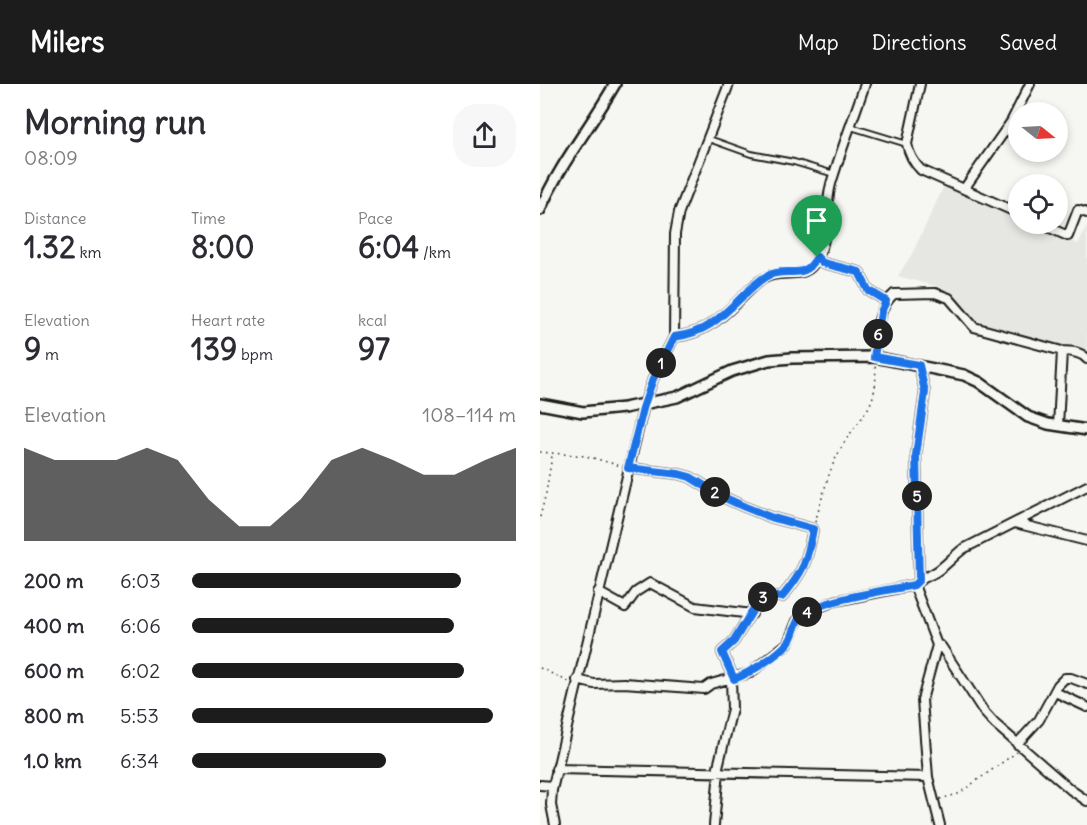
<!DOCTYPE html>
<html lang="en">
<head>
<meta charset="utf-8">
<style>
	:root { --surface:#fff; --page:#f7f7f7; --text:#2b2b33; --muted:#7c7c81; --accent:#1c1c1c }
	body { margin:0; font-family:Delius,sans-serif; background:var(--page); color:var(--text); height:100vh; display:flex; flex-direction:column; font-size:22px; white-space:nowrap }
	* { box-sizing:border-box; margin:0 }
	p { font-size:20px; color:var(--muted) }
	.icon { flex:none; width:33px; height:33px; fill:none; stroke:currentColor; stroke-width:2; stroke-linecap:round; stroke-linejoin:round }
	.map { position:relative; flex:1; overflow:hidden }
	.sheet { display:flex; flex-direction:column; background:var(--surface); width:540px }
	.sheet>* { flex:none }
	.needle { width:39px; rotate:108deg }
	.buttons { position:absolute; left:468px; top:18px; display:grid; gap:12px }
	.buttons a { display:grid; place-items:center; width:60px; height:60px; border-radius:50%; background:var(--surface); box-shadow:0 3px 9px #0003; font-size:30px }
	.pin { position:absolute; display:grid; place-items:center; width:51px; height:51px; color:#fff; margin:-62px -26px; border-radius:50% 50% 50% 0; rotate:-45deg; box-shadow:0 0 6px #0007 }
	.pin .icon { rotate:45deg }
	.km { position:absolute; width:30px; height:30px; margin:-15px; border-radius:50%; background:#222; color:#fff; font-size:16px; line-height:30px; text-align:center }
	.round { display:grid; place-items:center; flex:none; width:63px; height:63px; border-radius:24px; background:var(--page) }
	.overview { display:flex; align-items:center; justify-content:space-between; height:102px; padding:0 24px }
	h1 { font-size:33px; font-weight:700; line-height:45px }
	.metrics { display:grid; grid-template-columns:repeat(3,1fr); gap:9px; height:102px; padding:6px 24px }
	.metrics div { display:grid; align-content:center }
	.metrics b { font-size:30px; font-weight:700 }
	.metrics small { font-size:16px; font-weight:400 }
	.metrics p { font-size:16px }
	.chart { height:168px; padding:12px 24px }
	.chart p { display:flex; justify-content:space-between }
	.chart svg { width:100%; height:108px; margin-top:6px; fill:var(--accent); opacity:.7 }
	ul { padding:0 24px; list-style:none; font-size:20px }
	li { display:grid; grid-template-columns:96px 72px 1fr; align-items:center; height:45px }
	li i { height:15px; border-radius:8px; background:var(--accent) }
	header { display:flex; align-items:center; gap:36px; box-sizing:border-box; height:84px; padding:0 30px; background:var(--accent); color:#fff }
	header strong { font-size:28px }
	nav { display:flex; gap:33px; margin-inline-start:auto; font-size:21px }
	main { display:flex; flex:1; min-height:0 }
	.map>svg:first-child { display:block }
	.built { fill:#e6e6e2 }
	.lines { fill:none; stroke-linecap:round; stroke-linejoin:round }
	.service-casing { stroke:#1c1c1c; stroke-width:8 }
	.minor-casing { stroke:#1c1c1c; stroke-width:12 }
	.tertiary-casing { stroke:#1c1c1c; stroke-width:14 }
	.path { stroke:#1c1c1c; stroke-width:1.5; stroke-dasharray:1.5 4.5; stroke-linecap:butt }
	.service { stroke:#f6f6f2; stroke-width:4 }
	.minor { stroke:#f6f6f2; stroke-width:8 }
	.tertiary { stroke:#f6f6f2; stroke-width:9 }
	.route-casing { stroke:#fff; stroke-width:12 }
	.route { stroke:#1a73e8; stroke-width:8 }
</style>
</head>
<body>
<header>
<strong>Milers</strong>
<nav><a>Map</a><a>Directions</a><a>Saved</a></nav>
</header>
<main>
<section class="sheet">
<div class="overview"><div><h1>Morning run</h1><p>08:09</p></div><a class="round"><svg class="icon" aria-label="share" viewBox="0 0 24 24"><path d="M12 15V3M7 8l5-5 5 5M5 13v7h14v-7"/></svg></a></div>
<div class="metrics">
<div><p>Distance</p><b>1.32<small> km</small></b></div>
<div><p>Time</p><b>8:00</b></div>
<div><p>Pace</p><b>6:04<small> /km</small></b></div>
</div>
<div class="metrics">
<div><p>Elevation</p><b>9<small> m</small></b></div>
<div><p>Heart rate</p><b>139<small> bpm</small></b></div>
<div><p>kcal</p><b>97</b></div>
</div>
<div class="chart"><p><span>Elevation</span>108–114 m</p>
<svg viewBox="0 0 160 44" preserveAspectRatio="none"><path d="M0 44V6L10 11L20 11L30 11L40 6L50 11L60 27L70 38L80 38L90 27L100 11L110 6L120 11L130 17L140 17L150 11L160 6V44z"/></svg>
</div>
<ul>
<li><b>200 m</b>6:03<i style="width:83%"></i></li>
<li><b>400 m</b>6:06<i style="width:81%"></i></li>
<li><b>600 m</b>6:02<i style="width:84%"></i></li>
<li><b>800 m</b>5:53<i style="width:93%"></i></li>
<li><b>1.0 km</b>6:34<i style="width:60%"></i></li>
</ul>
</section>
<div class="map">
<svg width="547" height="741" viewBox="0 0 547 741">
	<rect width="100%" height="100%" fill="#f6f6f2"/>
	<filter id="ink" filterUnits="userSpaceOnUse"><feTurbulence type="fractalNoise" baseFrequency=".0167" numOctaves="2"/><feDisplacementMap in="SourceGraphic" scale="12" xChannelSelector="R" yChannelSelector="G"/><feConvolveMatrix kernelMatrix="1 2 1 2 8 2 1 2 1" color-interpolation-filters="sRGB"/></filter>
	<g filter="url(#ink)">
		<path class="built" d="M405,100L478,133V140H493L538,160L547,143V269L525,261L518,263L431,237L415,212L399,203L358,192L373,168Z"/>
		<g class="lines">
			<defs>
				<path id="service" d="M311,43L367,60
					M169,55L211,70L254,78L294,90"/>
				<path id="minor" d="M380,0L367,60C369,71 373,78 381,86L478,129
					M424,105L471,38L490,0
					M501,140L528,152L538,126L547,129
					M277,173L283,179L319,188L328,206L346,217
					M134,253C172,249 190,224 216,200C235,182 258,196 271,183C291,162 284,125 291,100C301,66 314,33 325,0
					M334,273C337,251 336,225 354,210L395,209L409,214L434,243L522,267C532,267 541,268 547,275
					M518,342L522,267
					M88,384L139,390L150,393L183,413L205,423L230,433L273,445C267,478 264,487 242,513L224,512L220,514L194,557L182,568L194,595
					M475,439L547,457
					M379,496L376,371L385,308L379,281
					M374,501L397,561L382,616L388,693L400,741
					M58,508L85,523L96,508L110,499L155,523L212,530
					M397,561L401,562L444,628L455,640L531,706L547,717
					M37,596L54,600L84,599L164,605L171,600L210,589L248,559L257,537L267,528L295,517L374,501C381,493 392,492 400,485C408,479 415,471 423,465L547,402
					M515,608L547,623
					M477,660L499,636L518,601L525,594H531L547,600
					M16,685L388,693
					M177,687L192,625L191,595
					M0,701L12,702
					M15,741L11,721L12,706L104,321L113,295L134,253L135,150L139,128L189,0
					M174,741L179,687"/>
				<path id="tertiary" d="M0,126C19,81 51,42 75,0
					M0,320L43,328L84,324L137,313L192,287L229,276L252,274L334,273L424,291L439,298L488,333L508,340L547,346"/>
			</defs>
			<use href="#service" class="service-casing"/>
			<use href="#minor" class="minor-casing"/>
			<use href="#tertiary" class="tertiary-casing"/>
			<path class="path" d="M0,368L46,372L81,382
				M0,433L6,409L12,372
				M275,438C282,416 288,387 299,368C317,333 340,326 335,281
				M0,584L29,598
				M400,715L418,710L477,668"/>
			<use href="#service" class="service"/>
			<use href="#minor" class="minor"/>
			<use href="#tertiary" class="tertiary"/>
		</g>
	</g>
	<g class="lines" filter="url(#ink)">
		<defs>
			<path id="route" d="M277,173L283,179L319,188L328,206L346,217L341,228L334,273L379,281L385,308L376,371L379,496L374,501C349,506 280,516 262,531C254,538 255,551 248,559C237,572 210,589 194,595L182,568L194,557L220,514L224,512L242,513C264,487 267,478 273,445L230,433L205,423L183,413L150,393L139,390L88,384L104,321L113,295L134,253C168,249 183,231 207,208C214,202 221,194 229,191C250,182 263,198 277,173Z"/>
		</defs>
		<use href="#route" class="route-casing"/>
		<use href="#route" class="route"/>
	</g>
</svg>
<div class="buttons">
<a><svg class="needle" viewBox="-14 -14 28 28"><path d="M0-13l5 13h-10z" fill="#e53935"/><path d="M0 13l5-13h-10z" fill="#7c7c81"/></svg></a>
<a><svg class="icon" aria-label="locate" viewBox="0 0 24 24"><circle cx="12" cy="12" r="6"/><path d="M12 2v4M12 18v4M2 12h4M18 12h4"/></svg></a>
</div>
<div class="pin" style="left:277px;top:173px;background:#1e9e55"><svg class="icon" aria-label="arrive" viewBox="0 0 24 24"><path d="M6 21V4h12l-3 4 3 4H6"/></svg></div>
<b class="km" style="left:121px;top:279px">1</b>
<b class="km" style="left:175px;top:408px">2</b>
<b class="km" style="left:223px;top:513px">3</b>
<b class="km" style="left:267px;top:528px">4</b>
<b class="km" style="left:377px;top:412px">5</b>
<b class="km" style="left:338px;top:250px">6</b>
</div>
</main>
</body>
</html>
